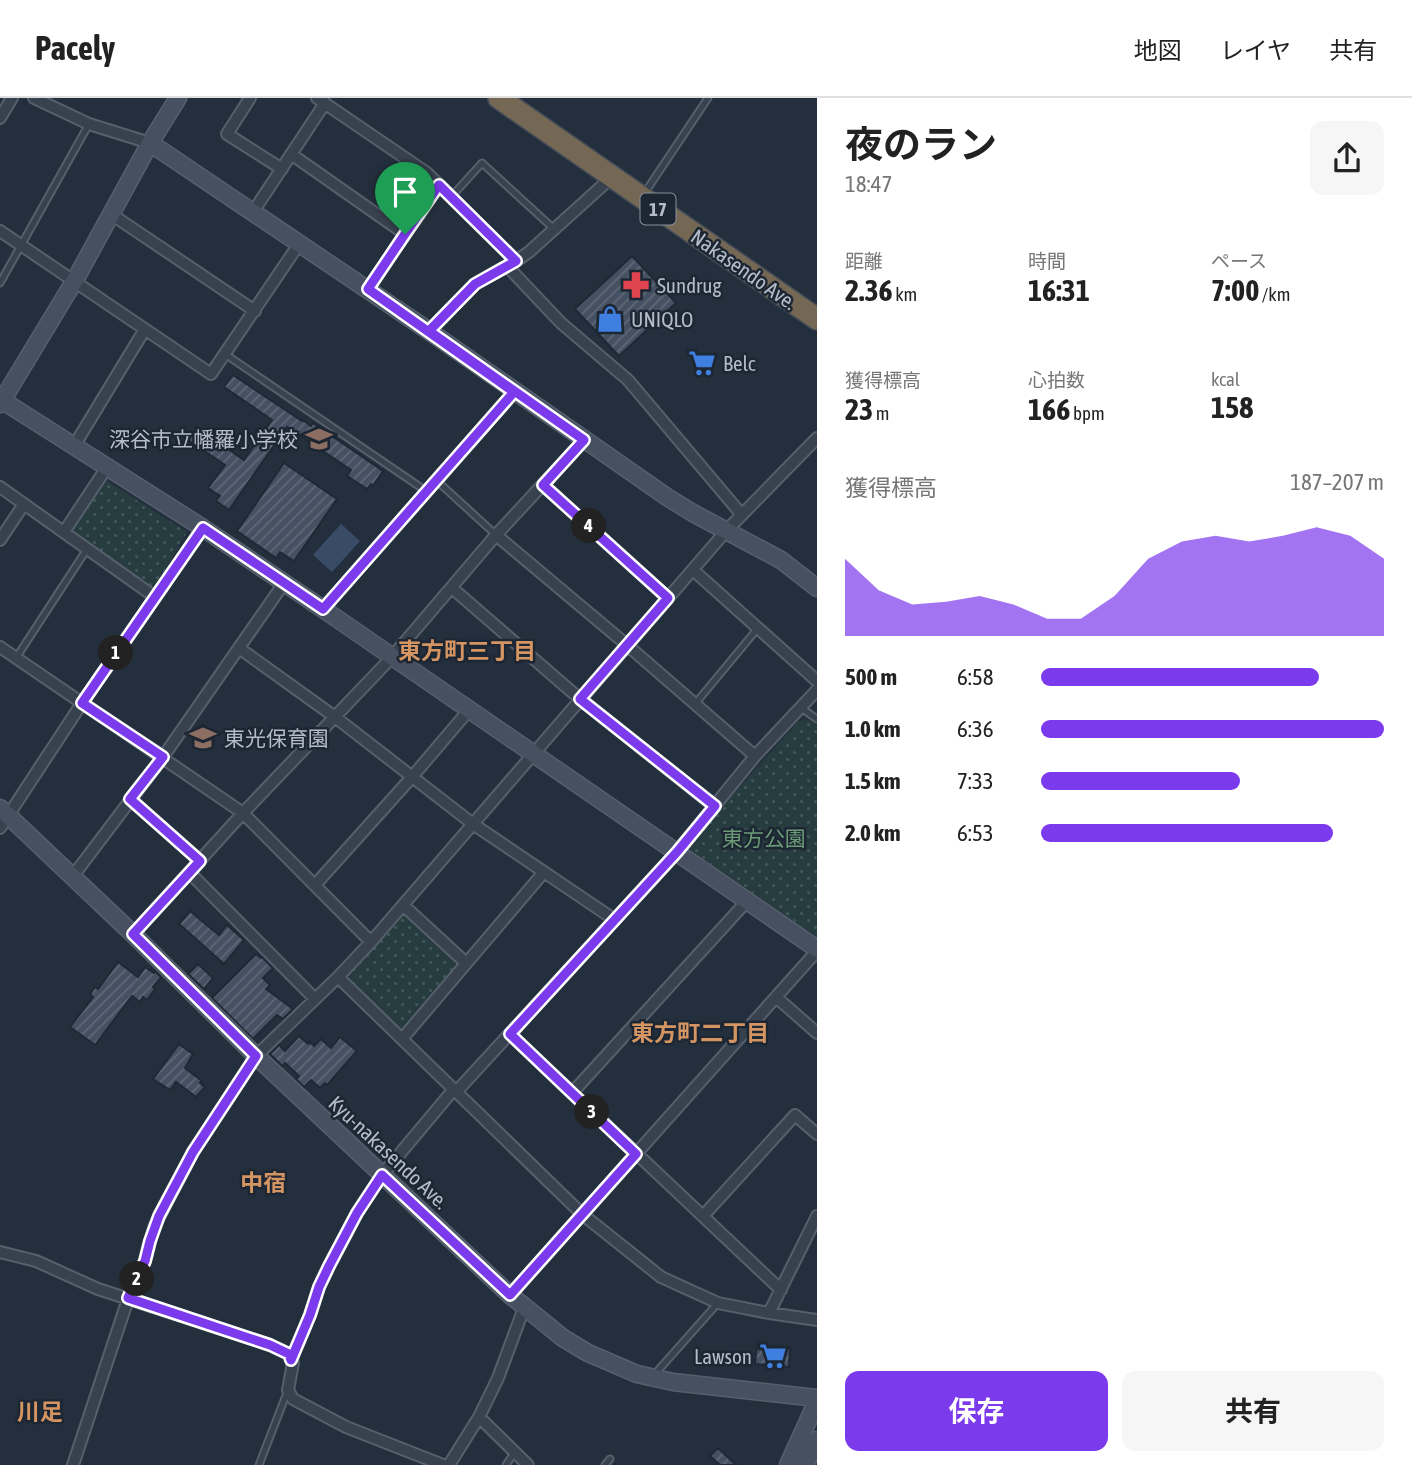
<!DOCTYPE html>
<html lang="ja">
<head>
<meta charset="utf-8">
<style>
	:root { --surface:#fff; --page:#f6f6f6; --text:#222; --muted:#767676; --line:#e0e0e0; --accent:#7c3aed }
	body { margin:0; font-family:"Asap Condensed","Noto Sans JP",sans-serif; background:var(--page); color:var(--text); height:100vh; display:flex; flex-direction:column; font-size:26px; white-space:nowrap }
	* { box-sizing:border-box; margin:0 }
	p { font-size:23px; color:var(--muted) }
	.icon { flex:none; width:38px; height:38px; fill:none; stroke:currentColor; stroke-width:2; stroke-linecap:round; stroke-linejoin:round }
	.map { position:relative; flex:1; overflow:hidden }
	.side { display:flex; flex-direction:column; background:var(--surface); width:595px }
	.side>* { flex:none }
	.pin { position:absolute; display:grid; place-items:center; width:60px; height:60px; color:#fff; margin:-72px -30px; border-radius:50% 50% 50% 0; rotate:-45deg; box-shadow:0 0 7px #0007 }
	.pin .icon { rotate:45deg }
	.km { position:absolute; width:35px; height:35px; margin:-18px; border-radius:50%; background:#222; color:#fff; font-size:19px; line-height:35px; text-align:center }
	.round { display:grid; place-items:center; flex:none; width:74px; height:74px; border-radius:14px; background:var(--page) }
	.headline { display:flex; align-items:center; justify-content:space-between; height:119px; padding:0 28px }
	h1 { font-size:38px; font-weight:700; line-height:52px }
	.metrics { display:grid; grid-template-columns:repeat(3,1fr); gap:10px; height:119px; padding:7px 28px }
	.metrics div { display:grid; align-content:center }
	.metrics b { font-size:30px; font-weight:700 }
	.metrics small { font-size:19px; font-weight:400 }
	.metrics p { font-size:19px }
	.chart { height:196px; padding:14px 28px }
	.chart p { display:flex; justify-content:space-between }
	.chart svg { width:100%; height:126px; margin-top:7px; fill:var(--accent); opacity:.7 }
	.cta { display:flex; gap:14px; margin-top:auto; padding:14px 28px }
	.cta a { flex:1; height:80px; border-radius:14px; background:var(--accent); color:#fff; font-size:28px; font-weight:700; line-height:80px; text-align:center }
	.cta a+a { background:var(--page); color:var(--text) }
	ul { padding:0 28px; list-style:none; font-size:23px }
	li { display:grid; grid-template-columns:112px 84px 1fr; align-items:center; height:52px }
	li i { height:18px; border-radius:9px; background:var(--accent) }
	header { display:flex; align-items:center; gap:42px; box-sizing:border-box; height:98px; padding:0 35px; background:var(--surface); border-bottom:2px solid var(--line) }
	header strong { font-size:33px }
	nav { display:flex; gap:38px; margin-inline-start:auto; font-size:24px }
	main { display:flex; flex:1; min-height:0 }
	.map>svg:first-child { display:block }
	.park { fill:url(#park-dots) }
	.water { fill:#394c67 }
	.building { fill:url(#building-hatch); stroke:#1f2835; stroke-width:2 }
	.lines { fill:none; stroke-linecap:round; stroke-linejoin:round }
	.lane-casing { stroke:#565f6c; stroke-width:9 }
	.street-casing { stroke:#565f6c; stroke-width:14 }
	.secondary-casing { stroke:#565f6c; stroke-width:19 }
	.highway-casing { stroke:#434c59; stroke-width:24 }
	.lane { stroke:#38414e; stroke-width:5 }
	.street { stroke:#38414e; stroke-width:10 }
	.secondary { stroke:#465061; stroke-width:16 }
	.highway { stroke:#746855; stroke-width:21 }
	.route-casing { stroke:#fff; stroke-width:14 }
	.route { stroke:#7c3aed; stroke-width:9 }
	.labels { text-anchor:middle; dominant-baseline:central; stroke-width:5; stroke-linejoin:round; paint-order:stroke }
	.shield { fill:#1d2633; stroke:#878f9c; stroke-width:2 }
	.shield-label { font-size:19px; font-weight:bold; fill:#b4bcc9 }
	.street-label { font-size:21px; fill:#b4bcc9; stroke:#1d2633 }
	.poi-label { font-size:21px; fill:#b4bcc9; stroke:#1d2633; text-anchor:start }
	.park-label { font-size:21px; fill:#6b9a76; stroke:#1d2633 }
	.neighbourhood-label { font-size:23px; font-weight:bold; fill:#d59563; stroke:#1d2633 }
</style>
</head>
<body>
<header>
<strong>Pacely</strong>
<nav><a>地図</a><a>レイヤ</a><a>共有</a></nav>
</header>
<main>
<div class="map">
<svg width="817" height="1367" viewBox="0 0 817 1367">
	<defs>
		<pattern id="park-dots" width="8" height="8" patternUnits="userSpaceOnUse" patternTransform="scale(1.75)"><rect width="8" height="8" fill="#263c3f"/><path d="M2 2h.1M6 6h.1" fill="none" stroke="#435659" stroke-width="1.8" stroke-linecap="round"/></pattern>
		<pattern id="building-hatch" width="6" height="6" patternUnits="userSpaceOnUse" patternTransform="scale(1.75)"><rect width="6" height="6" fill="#455162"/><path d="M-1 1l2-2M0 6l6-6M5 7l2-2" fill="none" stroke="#5d6877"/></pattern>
	</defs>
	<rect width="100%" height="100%" fill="#242f3e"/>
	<path class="park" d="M107,383L187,434L156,487L150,488L73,435L72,429L101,384Z
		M814,622L817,624V839L690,752L689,745L799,623Z
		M398,817H405L456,862L455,871L401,933L350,885L349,876Z"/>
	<path class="water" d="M341,426L360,443L332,474L313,457Z"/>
	<path class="building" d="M632,158L676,205L619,258L575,211Z
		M233,277L302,323L303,322L311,328L313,325L383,373L373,388L371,386L367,391L347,378L351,372L287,329L229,412L216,403L220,398L208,390L225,367L188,342L197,329L244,362L272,322L224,289Z
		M284,365L337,401L294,463L280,454L276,460L237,433Z
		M190,813L219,837L227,827L244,842L224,866L179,826Z
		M256,856L261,860L262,859L273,870L263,880L270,887L266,891L293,911L283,921L277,917L253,941L212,900Z
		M118,864L138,879L145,869L154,875L155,873L161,879L153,889L155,891L147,902L143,899L140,904L132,898L95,947L70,929L93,899L90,896L95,889L98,891Z
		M198,866L213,880L204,891L188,876Z
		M299,938L308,946L310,944L314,948L321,941L331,950L340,939L357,953L327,987L325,985L320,990L311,982L304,989L296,981L299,978L285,965L282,968L270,956L279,947L285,953Z
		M179,946L193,956L185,970L202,983L200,985L205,989L196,999L176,984L170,992L153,981Z
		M757,1247L790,1250L789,1269L755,1266Z
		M718,1350L736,1367H720L710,1358Z"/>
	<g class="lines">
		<defs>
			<path id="lane" d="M644,96L708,0
				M451,99L482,65L554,131
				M0,185L89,26
				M225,256L426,393
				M436,382L495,436
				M16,560L87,451
				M695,606L758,530
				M801,610L817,621
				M130,701L199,762
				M293,1259L315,1204L319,1189L329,1168L357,1115L380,1080
				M654,1277L717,1206
				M259,1367L288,1292
				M506,1367L514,1355
				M605,1367L610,1361"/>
			<path id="street" d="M34,0L89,26L150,45
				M250,0L227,36L282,71
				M317,0L427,75L516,163L475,186L429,233
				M0,20L12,0
				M291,56L405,136
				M253,114L325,5
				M111,116L255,213
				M0,133L211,276L299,146
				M516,163L529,154L612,79
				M507,168L561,225L628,282L742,417
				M368,191L439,87
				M74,348L145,231
				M543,387L668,500
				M0,389L155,499
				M64,434L107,369
				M496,437L627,547L755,658
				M0,442L24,406
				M693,472L817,583
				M452,490L580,601L714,708
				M323,511L514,294
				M0,549L243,715L371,844
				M239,550L335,619L473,726L615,822
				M0,730L82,605L203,430
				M189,774L315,901
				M73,778L163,659L284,485
				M315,787L412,679L469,612
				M403,807L466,865
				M133,836L243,715L392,559L496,437L584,342
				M338,879L582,1116L661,1179L718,1205L769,1215L817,1222
				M776,899L817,935
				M510,936L781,1192
				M402,941L544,774
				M457,993L677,754L755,658L817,592
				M572,995L747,803
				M382,1077L454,991
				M703,1118L795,1017L817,1036
				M0,1154L36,1163L98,1191L270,1247L289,1256L293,1265L288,1292L293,1301L346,1329L443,1367
				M510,1197L817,853
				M769,1215L817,1118
				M479,1319L528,1367
				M73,1367L128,1201L145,1163L154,1129L193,1054L256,958L338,879L371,844L726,433L817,340
				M449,1367L479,1319L498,1280L524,1210"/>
			<path id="secondary" d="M150,45L429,233L667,399L693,415L781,462L817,490
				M0,301L203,430L323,511L817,851
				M0,306L75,182L150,45L178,0
				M0,710L133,836L256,958L510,1197L563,1240L588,1255L637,1276L673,1284L817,1300
				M788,1367L817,1303
				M805,1367L817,1342"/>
			<path id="highway" d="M499,0L817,221"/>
		</defs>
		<use href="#lane" class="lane-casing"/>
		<use href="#street" class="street-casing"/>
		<use href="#secondary" class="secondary-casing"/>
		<use href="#highway" class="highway-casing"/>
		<use href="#lane" class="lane"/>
		<use href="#street" class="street"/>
		<use href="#secondary" class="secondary"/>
		<use href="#highway" class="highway"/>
	</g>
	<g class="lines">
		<defs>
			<path id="route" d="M405,136L368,191L514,294L323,511L203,430L82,605L163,659L130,701L200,763L133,836L256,958L193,1054L159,1118L150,1143L145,1163L128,1200L270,1247L289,1256L291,1262L310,1217L319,1189L329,1168L357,1115L382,1077L510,1197L636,1056L510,936L677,754L715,708L580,601L668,500L543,387L584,342L429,233L475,186L516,163L439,87L405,136"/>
		</defs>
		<use href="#route" class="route-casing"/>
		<use href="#route" class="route"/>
	</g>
	<defs>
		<symbol id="pharmacy-bare" viewBox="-9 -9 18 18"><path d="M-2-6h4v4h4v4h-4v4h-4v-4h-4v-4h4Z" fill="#e0444e" stroke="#1d2633" stroke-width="2.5" paint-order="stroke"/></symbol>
		<symbol id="shop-bare" viewBox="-9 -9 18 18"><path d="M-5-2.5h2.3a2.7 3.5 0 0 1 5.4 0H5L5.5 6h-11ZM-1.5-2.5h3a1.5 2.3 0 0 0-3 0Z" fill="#3f7fe0" stroke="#1d2633" stroke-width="2.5" paint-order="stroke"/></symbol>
		<symbol id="supermarket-bare" viewBox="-9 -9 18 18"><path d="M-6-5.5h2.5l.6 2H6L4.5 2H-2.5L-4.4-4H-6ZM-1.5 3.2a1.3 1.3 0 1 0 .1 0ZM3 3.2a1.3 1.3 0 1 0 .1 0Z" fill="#3f7fe0" stroke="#1d2633" stroke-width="2.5" paint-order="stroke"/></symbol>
		<symbol id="school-bare" viewBox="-9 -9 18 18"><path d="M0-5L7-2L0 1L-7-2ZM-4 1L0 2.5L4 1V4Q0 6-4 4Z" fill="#8d6e63" stroke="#1d2633" stroke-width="2.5" paint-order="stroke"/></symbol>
	</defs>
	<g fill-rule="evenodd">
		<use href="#pharmacy-bare" x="617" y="168" width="38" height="38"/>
		<use href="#shop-bare" x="591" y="202" width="38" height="38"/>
		<use href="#supermarket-bare" x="683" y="246" width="38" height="38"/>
		<use href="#school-bare" x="300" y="322" width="38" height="38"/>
		<use href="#school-bare" x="184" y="621" width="38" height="38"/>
		<use href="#supermarket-bare" x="754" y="1239" width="38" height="38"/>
	</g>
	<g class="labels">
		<rect class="shield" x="640.5" y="95.5" width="35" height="31" rx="5"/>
		<g class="shield-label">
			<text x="658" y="111">17</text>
		</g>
		<g class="street-label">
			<text transform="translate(744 171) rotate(35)">Nakasendo Ave.</text>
			<text transform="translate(389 1054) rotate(43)">Kyu-nakasendo Ave.</text>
		</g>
		<g class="poi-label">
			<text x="657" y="187">Sundrug</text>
			<text x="631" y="221">UNIQLO</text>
			<text x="723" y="265">Belc</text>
			<text x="298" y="341" text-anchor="end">深谷市立幡羅小学校</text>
			<text x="224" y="640">東光保育園</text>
			<text x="752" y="1258" text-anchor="end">Lawson</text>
		</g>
		<g class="park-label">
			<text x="764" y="740">東方公園</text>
		</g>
		<g class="neighbourhood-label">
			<text x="467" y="553">東方町三丁目</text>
			<text x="700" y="935">東方町二丁目</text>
			<text x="263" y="1085">中宿</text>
			<text x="40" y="1314">川足</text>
		</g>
	</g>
</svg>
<div class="pin" style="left:405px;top:136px;background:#1e9e55"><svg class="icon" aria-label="arrive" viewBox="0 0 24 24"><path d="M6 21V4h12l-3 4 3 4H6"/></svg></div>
<b class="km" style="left:116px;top:555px">1</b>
<b class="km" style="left:137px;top:1181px">2</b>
<b class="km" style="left:592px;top:1014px">3</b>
<b class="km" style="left:589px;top:428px">4</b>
</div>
<section class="side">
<div class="headline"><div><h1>夜のラン</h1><p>18:47</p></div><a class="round"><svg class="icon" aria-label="share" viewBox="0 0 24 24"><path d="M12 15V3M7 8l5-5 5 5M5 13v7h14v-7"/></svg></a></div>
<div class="metrics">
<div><p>距離</p><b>2.36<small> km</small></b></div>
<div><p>時間</p><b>16:31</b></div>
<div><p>ペース</p><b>7:00<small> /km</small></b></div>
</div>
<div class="metrics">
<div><p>獲得標高</p><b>23<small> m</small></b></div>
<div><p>心拍数</p><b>166<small> bpm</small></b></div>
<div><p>kcal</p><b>158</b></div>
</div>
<div class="chart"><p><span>獲得標高</span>187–207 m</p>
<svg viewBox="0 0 160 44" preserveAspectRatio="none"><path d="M0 44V17L10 28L20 33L30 32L40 30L50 33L60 38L70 38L80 30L90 17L100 11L110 9L120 11L130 9L140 6L150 9L160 17V44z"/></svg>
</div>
<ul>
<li><b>500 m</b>6:58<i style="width:81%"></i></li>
<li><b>1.0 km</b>6:36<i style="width:100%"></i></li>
<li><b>1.5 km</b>7:33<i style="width:58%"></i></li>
<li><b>2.0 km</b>6:53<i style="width:85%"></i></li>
</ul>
<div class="cta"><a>保存</a><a>共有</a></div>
</section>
</main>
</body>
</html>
